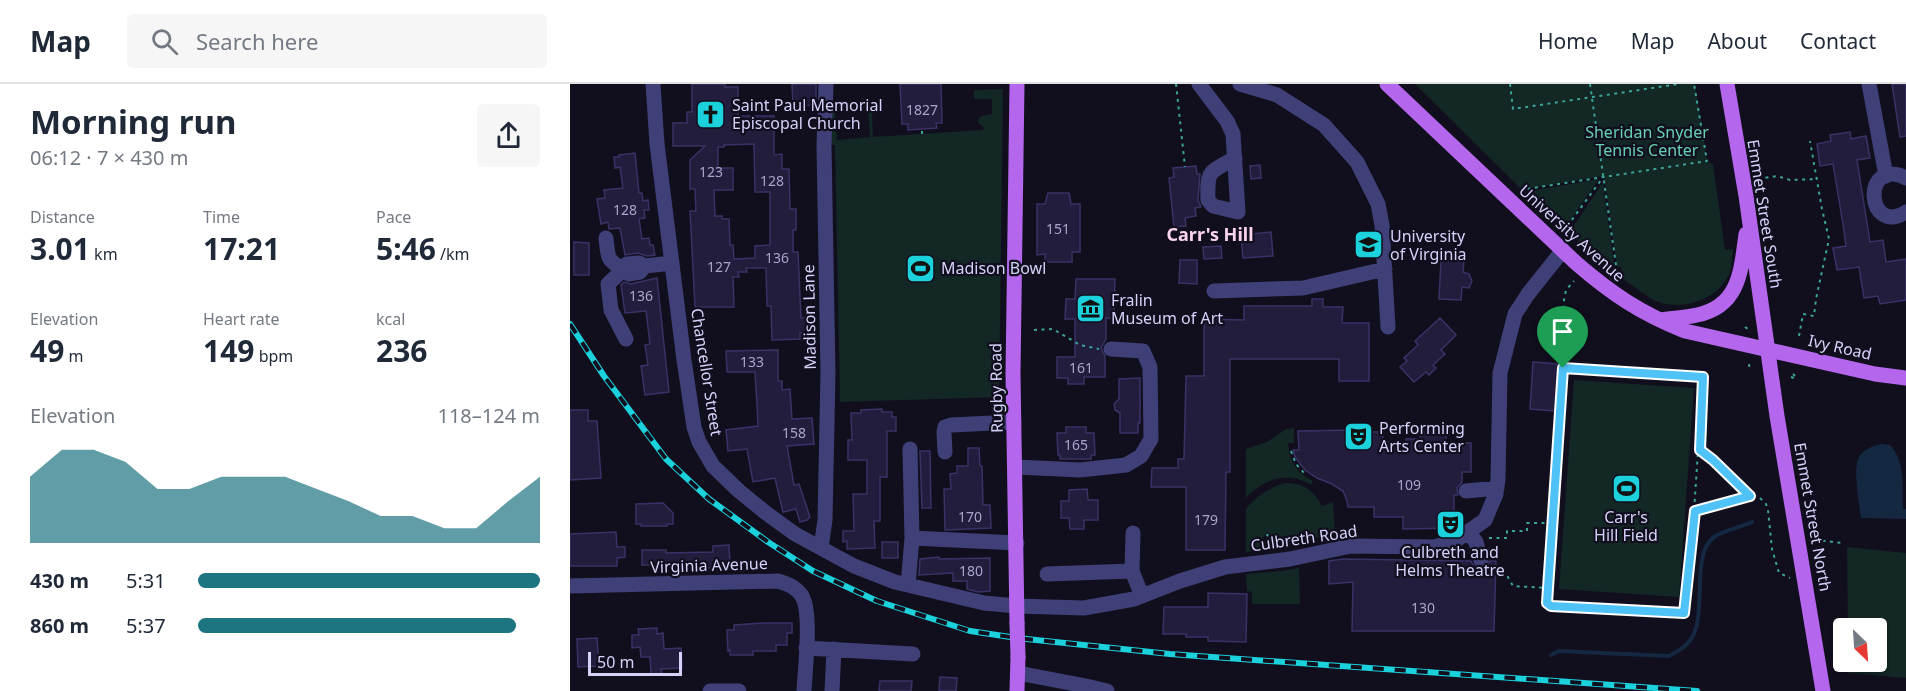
<!DOCTYPE html>
<html lang="en">
<head>
<meta charset="utf-8">
<style>
	:root { --surface:#fff; --page:#f6f6f7; --text:#1f2937; --muted:#747a83; --line:#e0e1e3; --accent:#1d7581 }
	body { margin:0; font-family:"Noto Sans",sans-serif; background:var(--page); color:var(--text); height:100vh; display:flex; flex-direction:column; font-size:22px; white-space:nowrap }
	* { box-sizing:border-box; margin:0 }
	p { font-size:20px; color:var(--muted) }
	.icon { flex:none; width:33px; height:33px; fill:none; stroke:currentColor; stroke-width:2; stroke-linecap:round; stroke-linejoin:round }
	.map { position:relative; flex:1; overflow:hidden }
	.panel { display:flex; flex-direction:column; background:var(--surface); width:570px }
	.panel>* { flex:none }
	.needle { width:39px; rotate:155deg }
	.controls { position:absolute; left:1263px; top:534px; display:grid; gap:12px }
	.controls a { display:grid; place-items:center; width:54px; height:54px; border-radius:6px; background:var(--surface); box-shadow:0 2px 4px #0004; font-size:30px }
	.scale { position:absolute; left:18px; bottom:15px; width:94px; box-sizing:border-box; padding-left:6px; border:3px solid #d4d2f9; border-top:0; font-size:16px; line-height:21px; white-space:nowrap; color:#d4d2f9; -webkit-text-stroke:4px #110f1e; paint-order:stroke }
	.pin { position:absolute; display:grid; place-items:center; width:51px; height:51px; color:#fff; margin:-62px -26px; border-radius:50% 50% 50% 0; rotate:-45deg; box-shadow:0 0 6px #0007 }
	.pin .icon { rotate:45deg }
	.round { display:grid; place-items:center; flex:none; width:63px; height:63px; border-radius:6px; background:var(--page) }
	.headline { display:flex; align-items:center; justify-content:space-between; height:102px; padding:0 30px }
	h1 { font-size:33px; font-weight:700; line-height:45px }
	.stats { display:grid; grid-template-columns:repeat(3,1fr); gap:9px; height:102px; padding:6px 30px }
	.stats div { display:grid; align-content:center }
	.stats b { font-size:30px; font-weight:700 }
	.stats small { font-size:16px; font-weight:400 }
	.stats p { font-size:16px }
	.chart { height:168px; padding:12px 30px }
	.chart p { display:flex; justify-content:space-between }
	.chart svg { width:100%; height:108px; margin-top:6px; fill:var(--accent); opacity:.7 }
	ul { padding:0 30px; list-style:none; font-size:20px }
	li { display:grid; grid-template-columns:96px 72px 1fr; align-items:center; height:45px }
	li i { height:15px; border-radius:8px; background:var(--accent) }
	header { display:flex; align-items:center; gap:36px; box-sizing:border-box; height:84px; padding:0 30px; background:var(--surface); border-bottom:2px solid var(--line) }
	header strong { font-size:28px }
	nav { display:flex; gap:33px; margin-inline-start:auto; font-size:21px }
	.search { width:420px; height:54px; background:var(--page); display:flex; align-items:center; gap:15px; box-sizing:border-box; padding:0 21px; border-radius:6px; color:var(--muted); font-size:22px }
	main { display:flex; flex:1; min-height:0 }
	.map>svg:first-child { display:block }
	.green { fill:#132725 }
	.water { fill:#152842 }
	.lines { fill:none; stroke-linecap:round; stroke-linejoin:round }
	.stream { stroke:#152842; stroke-width:4 }
	.building { fill:#221d3d; stroke:#3a3266; stroke-width:1.5; fill-rule:evenodd }
	.path { stroke:#3ca398; stroke-width:2; stroke-dasharray:3 4.5; stroke-linecap:butt }
	.minor { stroke:#3f4077; stroke-width:15 }
	.major { stroke:#b466ec; stroke-width:15 }
	.rail-casing { stroke:#1bd1dc; stroke-width:6 }
	.rail { stroke:#110f1e; stroke-width:4; stroke-dasharray:11; stroke-linecap:butt }
	.major-bridge { stroke:#b466ec; stroke-width:15 }
	.route-casing { stroke:#fff; stroke-width:12 }
	.route { stroke:#4fc3f7; stroke-width:8 }
	.labels { text-anchor:middle; dominant-baseline:central; stroke-width:4.5; stroke-linejoin:round; paint-order:stroke }
	.number-label { font-size:14px; fill:#a8a5ca }
	.poi-label { font-size:16px; fill:#d4d2f9; stroke:#110f1e; text-anchor:start }
	.park-label { font-size:16px; fill:#67d0b1; stroke:#110f1e }
	.street-label { font-size:16px; fill:#d4d2f9; stroke:#110f1e }
	.neighbourhood-label { font-size:18px; font-weight:bold; fill:#fad3ed; stroke:#110f1e }
</style>
</head>
<body>
<header>
<strong>Map</strong>
<div class="search"><svg class="icon" aria-label="search" viewBox="0 0 24 24"><circle cx="10" cy="10" r="6"/><path d="M15 15l6 6"/></svg>Search here</div>
<nav><a>Home</a><a>Map</a><a>About</a><a>Contact</a></nav>
</header>
<main>
<section class="panel">
<div class="headline"><div><h1>Morning run</h1><p>06:12 · 7 × 430 m</p></div><a class="round"><svg class="icon" aria-label="share" viewBox="0 0 24 24"><path d="M12 15V3M7 8l5-5 5 5M5 13v7h14v-7"/></svg></a></div>
<div class="stats">
<div><p>Distance</p><b>3.01<small> km</small></b></div>
<div><p>Time</p><b>17:21</b></div>
<div><p>Pace</p><b>5:46<small> /km</small></b></div>
</div>
<div class="stats">
<div><p>Elevation</p><b>49<small> m</small></b></div>
<div><p>Heart rate</p><b>149<small> bpm</small></b></div>
<div><p>kcal</p><b>236</b></div>
</div>
<div class="chart"><p><span>Elevation</span>118–124 m</p>
<svg viewBox="0 0 160 44" preserveAspectRatio="none"><path d="M0 44V17L10 6L20 6L30 11L40 22L50 22L60 17L70 17L80 17L90 22L100 27L110 33L120 33L130 38L140 38L150 27L160 17V44z"/></svg>
</div>
<ul>
<li><b>430 m</b>5:31<i style="width:100%"></i></li>
<li><b>860 m</b>5:37<i style="width:93%"></i></li>
</ul>
</section>
<div class="map">
<svg width="1336" height="607" viewBox="0 0 1336 607">
	<rect width="100%" height="100%" fill="#110f1e"/>
	<path class="green" d="M845,0H937L939,3V0H1125L1137,77L1143,80L1155,166L1163,165C1162,172 1162,181 1160,188C1149,215 1115,227 1088,218C1076,213 1064,202 1053,195L1051,183H1047L1034,92L956,105L955,102L950,104Z
		M433,5L429,313L270,318L265,61H261L262,25L265,23L274,22L276,23L275,25L265,26L267,56L300,53L298,24H287V21L298,20L311,28L302,30L303,53L413,46L414,43L409,40L408,36L411,32L422,30V15H404V6Z
		M1029,95L995,144L955,108Z
		M1033,98L1045,188L999,149Z
		M1004,296L1124,304L1109,513L989,505Z
		M724,344V359H718C719,377 727,389 743,397L741,401C719,386 691,396 676,414V365L697,358L716,345Z
		M715,399C732,398 745,407 752,422L763,418L765,447L758,452L702,463L700,466L693,467L695,459L700,450L697,448L691,458L690,467L676,468V425C687,412 698,404 715,399Z
		M1277,463L1336,469V594L1278,589V578H1306V544H1278Z
		M729,484L730,520H682V508L677,507L676,490L712,487Z"/>
	<path class="water" d="M1311,360L1320,361C1336,378 1332,403 1333,425H1336V435L1291,434C1289,419 1282,383 1290,371C1295,365 1303,362 1311,360Z"/>
	<g class="lines">
		<path class="stream" d="M981,571L989,567L1099,572C1107,568 1116,563 1121,555C1138,530 1120,470 1144,453C1153,447 1171,443 1182,438"/>
	</g>
	<path class="building" d="M122,0H155V3H168V32H204V71L212,70V85H219L220,125H226V146H223V168H228L231,234H237L238,249H230V255L202,256L201,222H197L196,184H176L177,188H168L169,193H163L164,223H125L120,127H126L125,105H120V76L135,62H103V39H117V28H122ZM184,60L185,108H200V161L185,162V174L164,175L163,161H160L159,135H152V132H145L144,106H163V84H148V63H154V61Z
		M222,0H246V21L223,22Z
		M330,0H371L372,39H366L367,44L338,46V40H332Z
		M1322,0H1336V52L1330,53Z
		M1280,48L1281,55L1296,52L1300,74L1287,76L1300,158L1313,156L1316,178L1336,175V216L1310,220L1308,212L1294,214L1289,183L1267,186L1263,164L1276,162L1273,140L1263,80L1250,82L1247,60L1261,57L1260,51Z
		M65,69L69,109H72L73,117L78,116L79,126H74L75,134L69,135L72,155L79,154L80,161H83L85,171L77,172L68,169L55,171L50,144L39,145L38,138L31,140L27,115L35,114L34,106L53,104L50,83L45,84L44,73H49V71Z
		M690,81L691,94L681,95L680,82Z
		M626,82L627,90H630L628,116L631,123L625,124L626,132L615,134L616,142L604,143L599,94L604,93L603,84Z
		M478,109H499L501,120H510V168H502V178H475V170L467,171V120H475Z
		M701,148L703,172L673,174L671,151Z
		M4,158L19,159V191H4Z
		M651,162L652,174L634,175L633,163Z
		M610,176H627V200L609,199Z
		M871,176L894,177L893,188L899,190L902,197L899,204L892,203L891,216L869,215Z
		M87,194L99,308L75,311L71,282L78,281L75,261L80,260L76,227L55,229L51,201L54,198L61,200Z
		M506,195H545L544,235L536,234V255L531,264L535,272V293H514V300H498V294H487V273H505V235H495L496,215H505Z
		M742,215H753V223H773L772,239H799V297H769V275H660V388H656L655,466H616V403H581L582,384H608V375H614L616,292H634V235L674,236V222H742Z
		M870,234L886,251L871,266L875,270L863,281L866,284L859,291L856,288L844,298L830,283L837,277L834,274L848,261L845,257Z
		M208,266V297H212V306L220,305L222,335L242,334L244,360L217,362L224,401L229,400L240,433L237,436L230,438L226,425L213,428L205,394L183,398L177,365L158,367L156,346L188,342L187,321L185,288H157L156,267Z
		M963,278L989,280L985,327L960,325Z
		M570,294V339H568V349H550V329L545,326L544,320L549,315V295Z
		M312,325V328H322V333H326V347H317V393H310V437H304L305,464L277,465V457L273,458V447H284L283,410H297V376H278V356H282L281,329H291V326Z
		M0,326H18V337H27L31,394L0,396Z
		M496,343H516V349H524L525,371H521V375H490V371H488L487,349H496Z
		M785,346V348H813V358L836,359V355H850V348H876V359H901V388H892V398L887,404L888,411H884V444L833,445V433H804V423H778L777,417L773,407L762,400L747,394L735,386L725,373L723,366H729L728,347Z
		M398,364H409L410,382H412L413,421H420L421,444L375,446L374,405H381L380,390L387,389V382H398Z
		M350,367H360L361,424H352Z
		M517,405L518,416H528V436H514V445H500L499,434H491V417H499V406Z
		M93,419L103,429V440H97V442H71V440H66V420Z
		M46,448L47,463H55V473L47,474V482H0V450Z
		M312,458H328V474H312Z
		M159,461L160,484H107V481H72V466H96V469L143,468V462Z
		M369,473V475L420,474V507L408,508L397,505V497H383V489L349,491L350,475Z
		M773,475L901,477L904,483L909,486L917,484L920,477H926L924,547H782L783,498L759,500V477Z
		M638,509L677,510L676,558L638,557V553H616V550H593L594,523H638Z
		M193,539H222V549H217V561H206V567H183V571H160V566L158,567L157,546H164V541Z
		M87,544V550L93,549L94,565L111,564L112,584L91,585L92,590H81L80,573H71L70,563L62,564V551H69L68,545Z
		M27,554L29,582L8,583L7,555Z
		M370,593L387,594L386,607H369Z
		M310,597H342L341,607H309Z"/>
	<g class="lines">
		<path class="path" d="M606,0L615,83
			M940,0L943,25L1109,0
			M1020,0L1048,195
			M352,47V54
			M1188,95L1207,92L1220,96L1247,95
			M950,106L1137,77L1124,0
			M993,148L1034,92
			M1175,243L1178,245
			M464,246L483,245L510,261L529,265
			M1229,252L1233,230L1244,232L1246,215L1259,155L1252,125L1240,57
			M1179,280L1180,287
			M993,284L1133,293L1124,427L1114,529L981,522L977,519L992,306L994,216L996,206L1004,197
			M1223,290L1225,292
			M1221,293L1224,294
			M1130,366L1143,376L1181,412
			M721,367L726,380L736,391
			M1125,427L1181,412L1189,413L1196,420L1198,426L1202,465L1209,489L1220,494
			M919,454H937V447H957V439H982
			M1245,456L1273,459
			M692,466L693,458L698,450
			M925,486L935,488L943,502L977,504"/>
		<path class="minor" d="M83,0L87,60L114,276L124,343L129,358L143,382L169,407L196,429L225,450L284,482L325,498L414,519L447,522L514,524L564,515L610,497L655,483L720,475L781,462L863,463L876,460L885,457L915,436L926,410L928,395L930,289L945,230L958,210L993,166
			M629,0L657,37L663,50L668,128L643,122L638,116C637,85 639,89 665,74
			M670,0L707,11L754,41L787,78L808,120L812,141L818,243
			M1299,0L1316,92
			M1336,94C1291,72 1296,153 1336,128
			M36,154C38,172 36,177 54,185L38,200L41,226L56,255
			M75,182L70,188L59,190L54,185L57,180L69,179L75,182L102,179
			M644,207L733,204L815,185
			M375,368L374,348L375,343L381,341L444,338
			M445,383L510,386L556,381L571,372L581,355L580,283L573,267L541,265
			M896,407L927,404
			M898,448L906,458L911,477
			M563,449L562,487L572,512
			M342,454L447,459
			M251,464L255,436L258,289L254,61L256,0
			M477,490L562,487
			M338,501L342,454L340,365
			M0,502L208,497C218,500 226,503 232,512C242,529 235,586 234,607
			M236,564L343,570
			M448,589L516,602L537,607
			M140,607H169
			M262,607L264,565"/>
		<path class="major" d="M447,0L443,290L447,539
			M817,0L1006,179C1042,210 1070,229 1115,247L1305,290L1336,294
			M1157,0L1176,112L1207,332L1253,607
			M1090,236C1102,234 1115,234 1127,231C1170,222 1171,186 1176,150
			M447,607L448,573"/>
		<defs>
			<path id="rail" d="M0,240L34,292L96,375L139,415L198,458L243,487L307,517L400,547L447,554L600,570L1127,607"/>
		</defs>
		<use href="#rail" class="rail-casing"/>
		<use href="#rail" class="rail"/>
		<path class="major-bridge" d="M447,539L448,573"/>
	</g>
	<g class="lines">
		<defs>
			<path id="route" d="M993,284L1133,293L1130,366L1143,376L1180,412L1125,427L1114,529L981,522L977,519Z"/>
		</defs>
		<use href="#route" class="route-casing"/>
		<use href="#route" class="route"/>
	</g>
	<defs>
		<symbol id="church-square" viewBox="-11 -11 22 22"><rect x="-9" y="-9" width="18" height="18" rx="4" fill="#1bd1dc" stroke="#110f1e"/><path d="M-1.2-6h2.4v3.5h3.3v2.4h-3.3V6h-2.4V-.1h-3.3v-2.4h3.3Z" fill="#111"/></symbol>
		<symbol id="university-square" viewBox="-11 -11 22 22"><rect x="-9" y="-9" width="18" height="18" rx="4" fill="#1bd1dc" stroke="#110f1e"/><path d="M0-5L7-2L0 1L-7-2ZM-4 1L0 2.5L4 1V4Q0 6-4 4Z" fill="#111"/></symbol>
		<symbol id="stadium-square" viewBox="-11 -11 22 22"><rect x="-9" y="-9" width="18" height="18" rx="4" fill="#1bd1dc" stroke="#110f1e"/><path d="M0-5a6.5 5 0 1 0 0 10a6.5 5 0 1 0 0-10ZM-3.5-1.8h7v3.6h-7Z" fill="#111"/></symbol>
		<symbol id="museum-square" viewBox="-11 -11 22 22"><rect x="-9" y="-9" width="18" height="18" rx="4" fill="#1bd1dc" stroke="#110f1e"/><path d="M0-6L6-3V-2H-6V-3ZM-5-1h2V3h-2ZM-1-1h2V3h-2ZM3-1h2V3H3ZM-6 4H6V6H-6Z" fill="#111"/></symbol>
		<symbol id="theatre-square" viewBox="-11 -11 22 22"><rect x="-9" y="-9" width="18" height="18" rx="4" fill="#1bd1dc" stroke="#110f1e"/><path d="M-5-5.5Q0-4 5-5.5V0Q5 5 0 6Q-5 5-5 0ZM-3.3-2.5H-1v1.5H-3.3ZM1-2.5H3.3v1.5H1ZM-2.8 1Q0 5.5 2.8 1Z" fill="#111"/></symbol>
	</defs>
	<g fill-rule="evenodd">
		<use href="#church-square" x="124" y="14" width="33" height="33"/>
		<use href="#university-square" x="782" y="144" width="33" height="33"/>
		<use href="#stadium-square" x="334" y="168" width="33" height="33"/>
		<use href="#museum-square" x="504" y="208" width="33" height="33"/>
		<use href="#theatre-square" x="772" y="336" width="33" height="33"/>
		<use href="#stadium-square" x="1040" y="388" width="33" height="33"/>
		<use href="#theatre-square" x="864" y="424" width="33" height="33"/>
	</g>
	<g class="labels">
		<g class="number-label">
			<text x="352" y="25">1827</text>
			<text x="141" y="87">123</text>
			<text x="202" y="96">128</text>
			<text x="55" y="125">128</text>
			<text x="488" y="144">151</text>
			<text x="207" y="173">136</text>
			<text x="149" y="182">127</text>
			<text x="71" y="211">136</text>
			<text x="182" y="277">133</text>
			<text x="511" y="283">161</text>
			<text x="224" y="348">158</text>
			<text x="506" y="360">165</text>
			<text x="839" y="400">109</text>
			<text x="400" y="432">170</text>
			<text x="636" y="435">179</text>
			<text x="401" y="486">180</text>
			<text x="853" y="523">130</text>
		</g>
		<g class="poi-label">
			<text x="162" y="21">Saint Paul Memorial<tspan x="162" dy="18">Episcopal Church</tspan></text>
			<text x="820" y="152">University<tspan x="820" dy="18">of Virginia</tspan></text>
			<text x="371" y="184">Madison Bowl</text>
			<text x="541" y="216">Fralin<tspan x="541" dy="18">Museum of Art</tspan></text>
			<text x="809" y="344">Performing<tspan x="809" dy="18">Arts Center</tspan></text>
			<text x="1056" y="433" text-anchor="middle">Carr's<tspan x="1056" dy="18">Hill Field</tspan></text>
			<text x="880" y="468" text-anchor="middle">Culbreth and<tspan x="880" dy="18">Helms Theatre</tspan></text>
		</g>
		<g class="park-label">
			<text x="1077" y="48">Sheridan Snyder<tspan x="1077" dy="18">Tennis Center</tspan></text>
		</g>
		<g class="street-label">
			<text transform="translate(1195 130) rotate(81)">Emmet Street South</text>
			<text transform="translate(1002 149) rotate(42)">University Avenue</text>
			<text transform="translate(239 233) rotate(-91)">Madison Lane</text>
			<text transform="translate(1270 263) rotate(13)">Ivy Road</text>
			<text transform="translate(137 288) rotate(81)">Chancellor Street</text>
			<text transform="translate(426 304) rotate(-91)">Rugby Road</text>
			<text transform="translate(1243 433) rotate(80)">Emmet Street North</text>
			<text transform="translate(734 454) rotate(-8)">Culbreth Road</text>
			<text transform="translate(139 481) rotate(-2)">Virginia Avenue</text>
		</g>
		<g class="neighbourhood-label">
			<text x="640" y="150">Carr's Hill</text>
		</g>
	</g>
</svg>
<div class="controls">
<a><svg class="needle" viewBox="-14 -14 28 28"><path d="M0-13l5 13h-10z" fill="#e53935"/><path d="M0 13l5-13h-10z" fill="#747a83"/></svg></a>
</div>
<div class="scale">50 m</div>
<div class="pin" style="left:993px;top:284px;background:#1e9e55"><svg class="icon" aria-label="arrive" viewBox="0 0 24 24"><path d="M6 21V4h12l-3 4 3 4H6"/></svg></div>
</div>
</main>
</body>
</html>
